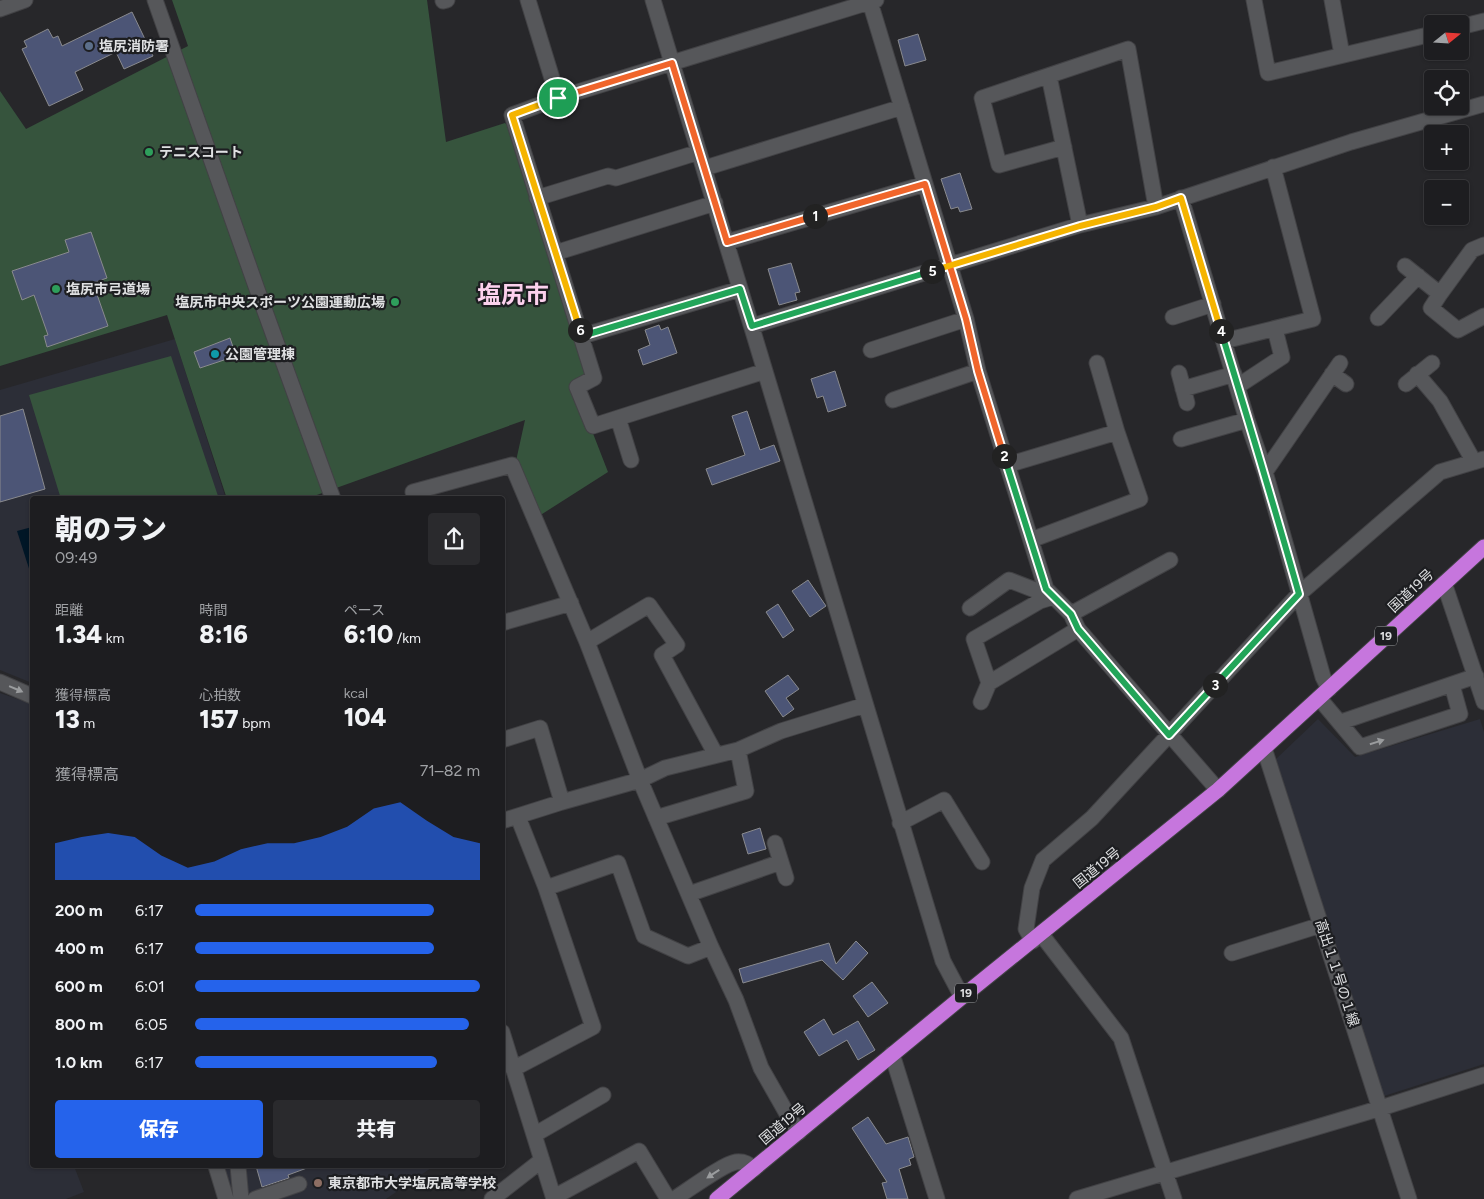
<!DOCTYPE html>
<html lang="ja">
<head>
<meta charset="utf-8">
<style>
	:root { --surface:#1d1d20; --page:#2a2a2d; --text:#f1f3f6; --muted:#a0a2a5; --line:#3b3b3e; --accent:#2563eb }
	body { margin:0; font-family:Figtree,"Noto Sans JP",sans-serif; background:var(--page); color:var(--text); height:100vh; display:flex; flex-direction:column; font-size:19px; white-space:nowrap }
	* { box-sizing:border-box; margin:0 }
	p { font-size:16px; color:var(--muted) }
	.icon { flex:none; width:28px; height:28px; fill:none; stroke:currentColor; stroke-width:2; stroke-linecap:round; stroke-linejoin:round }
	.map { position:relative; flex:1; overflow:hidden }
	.sheet { position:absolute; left:30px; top:496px; width:475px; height:672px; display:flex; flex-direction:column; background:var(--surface); border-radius:5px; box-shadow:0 1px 4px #0004,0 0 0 1px var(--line) }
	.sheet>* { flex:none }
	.needle { width:32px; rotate:72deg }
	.fabs { position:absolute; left:1424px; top:15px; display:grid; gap:10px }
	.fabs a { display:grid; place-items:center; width:45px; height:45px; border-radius:5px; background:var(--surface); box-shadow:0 1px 4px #0004,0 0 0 1px var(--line); font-size:25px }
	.pin { position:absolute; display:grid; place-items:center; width:42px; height:42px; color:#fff; margin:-21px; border:2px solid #fff; border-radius:50%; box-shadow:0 1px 5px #0007 }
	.km { position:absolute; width:25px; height:25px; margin:-12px; border-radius:50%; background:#222; color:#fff; font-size:14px; line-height:25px; text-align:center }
	.round { display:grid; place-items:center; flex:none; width:52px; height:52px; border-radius:5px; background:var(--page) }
	.headline { display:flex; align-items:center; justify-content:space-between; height:85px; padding:0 25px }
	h1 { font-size:28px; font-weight:800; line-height:38px }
	.metrics { display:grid; grid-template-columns:repeat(3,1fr); gap:8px; height:85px; padding:5px 25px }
	.metrics div { display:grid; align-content:center }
	.metrics b { font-size:25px; font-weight:800 }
	.metrics small { font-size:14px; font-weight:400 }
	.metrics p { font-size:14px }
	.chart { height:140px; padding:10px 25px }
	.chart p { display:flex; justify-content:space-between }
	.chart svg { width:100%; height:90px; margin-top:5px; fill:var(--accent); opacity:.7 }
	.action { display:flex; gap:10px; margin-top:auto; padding:10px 25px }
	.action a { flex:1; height:58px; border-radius:5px; background:var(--accent); color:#fff; font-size:20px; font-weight:800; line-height:58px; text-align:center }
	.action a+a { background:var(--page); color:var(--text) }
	ul { padding:0 25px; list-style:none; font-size:16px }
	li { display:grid; grid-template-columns:80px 60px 1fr; align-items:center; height:38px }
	li i { height:12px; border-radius:6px; background:var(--accent) }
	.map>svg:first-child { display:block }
	.built { fill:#2c2e37 }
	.green { fill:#36543d }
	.water { fill:#001626 }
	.building { fill:#4c5576; stroke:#898a8e }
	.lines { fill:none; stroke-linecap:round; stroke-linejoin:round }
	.minor-casing { stroke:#424245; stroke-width:17 }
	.highway-casing { stroke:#424245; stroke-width:17 }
	.minor { stroke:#56575a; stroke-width:15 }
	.highway { stroke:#c676dd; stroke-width:15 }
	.oneway { fill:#9a9c9e }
	.split-1-casing { stroke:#fff; stroke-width:10 }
	.split-2-casing { stroke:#fff; stroke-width:10 }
	.split-3-casing { stroke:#fff; stroke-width:10 }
	.split-4-casing { stroke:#fff; stroke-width:10 }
	.split-5-casing { stroke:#fff; stroke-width:10 }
	.split-6-casing { stroke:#fff; stroke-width:10 }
	.split-7-casing { stroke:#fff; stroke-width:10 }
	.split-1 { stroke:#f0652b; stroke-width:6 }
	.split-2 { stroke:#f0652b; stroke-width:6 }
	.split-3 { stroke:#22a559; stroke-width:6 }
	.split-4 { stroke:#22a559; stroke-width:6 }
	.split-5 { stroke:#f5b400; stroke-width:6 }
	.split-6 { stroke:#22a559; stroke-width:6 }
	.split-7 { stroke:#f5b400; stroke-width:6 }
	.service-dot { fill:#5c6f8a; stroke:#1d1e21; stroke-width:2 }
	.leisure-dot { fill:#2e9e5b; stroke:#1d1e21; stroke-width:2 }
	.culture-dot { fill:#0f9aa8; stroke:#1d1e21; stroke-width:2 }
	.education-dot { fill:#8d6e63; stroke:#1d1e21; stroke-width:2 }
	.labels { text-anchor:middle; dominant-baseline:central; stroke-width:4.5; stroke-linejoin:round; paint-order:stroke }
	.shield { fill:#1d1e21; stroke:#a5a6a8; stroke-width:1 }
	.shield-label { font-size:12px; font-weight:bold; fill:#dfe0e2 }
	.poi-label { font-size:14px; font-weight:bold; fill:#dfe0e2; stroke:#1d1e21; text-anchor:start }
	.street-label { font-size:14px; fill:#dfe0e2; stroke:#1d1e21 }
	.town-label { font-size:24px; font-weight:bold; fill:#fcd1ed; stroke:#1d1e21 }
</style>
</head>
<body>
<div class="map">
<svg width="1484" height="1199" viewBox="0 0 1484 1199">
	<rect width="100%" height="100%" fill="#27272a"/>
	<path class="built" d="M175,339L226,499H32V683L0,670V390Z
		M0,693L32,704V1166H74L84,1192L66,1199H0Z
		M1318,719L1355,757L1480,719L1484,732V1064L1384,1096L1276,759Z
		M221,1166H434L386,1199H231Z"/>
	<path class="green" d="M172,0H427L446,142L505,123L512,130L589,372L573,382L608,472L539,516L516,461L525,420L314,496V499H227L167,315L0,366V91L26,129L188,46Z
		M171,356L219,499H61L29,395Z"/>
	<path class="water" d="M32,527V578L17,531Z"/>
	<path class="building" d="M132,12L153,56L124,69L116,52L75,72L83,90L49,106L22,49L27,47L24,41L48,29L53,38L58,36L62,46Z
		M918,34L926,60L905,66L898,40Z
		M960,173L972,209L960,212L958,207L951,209L941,179Z
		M91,232L107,278L93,283L108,326L47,347L44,336L48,335L34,295L22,300L12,271L69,252L65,240Z
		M791,263L800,292L795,293L797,300L779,305L768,269Z
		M659,325L661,330L668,327L677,353L643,365L638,350L650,345L645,330Z
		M230,338L236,356L200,368L194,352Z
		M835,371L846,406L828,412L823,396L817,398L811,379Z
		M23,409L45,489L0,502V416Z
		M747,411L760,450L774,445L780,461L712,485L706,469L745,455L732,416Z
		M808,580L826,606L810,617L792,591Z
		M778,604L794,630L783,638L766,612Z
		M788,675L799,689L786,698L794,709L783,717L765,691Z
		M760,828L766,849L748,854L742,834Z
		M856,941L868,953L843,980L822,960L743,983L739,969L829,943L836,964Z
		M872,982L888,1003L868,1017L853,996Z
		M824,1019L833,1035L858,1021L875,1050L858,1060L847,1040L819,1056L804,1032Z
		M868,1117L886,1144L908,1137L914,1157L909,1159L911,1165L899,1169L908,1199H887L882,1183L887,1182L852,1128Z
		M256,1166H306L307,1168L288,1175L289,1178L262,1187Z"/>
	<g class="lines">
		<defs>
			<path id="minor" d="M155,0L258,292L333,499
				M528,0L558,98
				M653,0L943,961L962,997
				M1254,0L1268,73L1432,34
				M1332,0L1342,55
				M443,1L447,0
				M870,2L966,319L978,371L1046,589L1071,614L1078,629L1218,790
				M0,9L25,0
				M1460,27L1484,21
				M1049,76L1080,225
				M1064,147L999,165L982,98L1128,49L1156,207
				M705,168L902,107
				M537,198L608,176L616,178L699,152
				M1181,198L1247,420L1265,472L1323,677L1329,689
				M727,242L925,184
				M1484,245L1472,250L1440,294L1431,308L1458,330L1484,316
				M555,253L715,203
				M1405,266L1440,294
				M1173,317L1213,304
				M1378,318L1418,276
				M752,326L1080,225L1156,207L1351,142L1484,104
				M582,336L740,289
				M1224,341L1313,319L1273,167
				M871,350L966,319
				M765,371L593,426L577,387L594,378L512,115L558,98L876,0
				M1179,373L1187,403
				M1332,374L1346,384
				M1417,374L1440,401L1474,462
				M1406,384L1432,363
				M1238,386L1282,357L1275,329
				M1183,389L1234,374
				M893,400L978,371
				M618,418L631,460
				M1181,439L1247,420
				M1007,465L1117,432
				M1265,472L1340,363
				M415,499L413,492L512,465L587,642L640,780L711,947L736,1000L761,1068L790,1119L799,1132
				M1031,540L1140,499L1117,432L1097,363
				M1444,583L1484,702
				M1053,597L1040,601L974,639L989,683L1078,629
				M970,608L1009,580L1053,597
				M1071,614L1170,560
				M502,623L571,603
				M587,642L649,605L677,645L662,655L716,755
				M0,682L32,696
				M1319,698L1360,747L1460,714L1452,685
				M981,702L989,683
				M1341,722L1476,676
				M502,740L540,728L562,802
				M1264,748L1409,1199
				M656,818L746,791L738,750
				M502,821L562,802L640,780L665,768L738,750L781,731L865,705
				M900,823L944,800L982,862
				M775,843L786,878
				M546,888L618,863L644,936L688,956L711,947
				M689,894L781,862
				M1041,934L1121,1038L1174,1199
				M1033,941L1026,929L1032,888L1043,860L1092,818L1299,594L1440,472L1484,459
				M1232,953L1321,925
				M502,1032L554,1199
				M892,1054L937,1199
				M513,1069L593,1027L546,888L518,817
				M534,1135L603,1095
				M216,1166L226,1199
				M238,1166L241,1199
				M554,1197L639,1151L668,1199
				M255,1199L299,1184
				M492,1199L542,1160
				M674,1199C687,1191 723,1164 736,1162C744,1161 749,1164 754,1169
				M1077,1199L1381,1108L1484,1075"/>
			<path id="highway" d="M717,1199L962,997L1218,790L1484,547"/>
		</defs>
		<use href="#minor" class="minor-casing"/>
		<use href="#highway" class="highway-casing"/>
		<use href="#minor" class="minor"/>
		<use href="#highway" class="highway"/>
	</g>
	<defs><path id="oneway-solid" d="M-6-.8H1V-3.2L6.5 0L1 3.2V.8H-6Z" transform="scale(1.25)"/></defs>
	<g class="oneway">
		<use href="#oneway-solid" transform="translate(16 689) rotate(23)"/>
		<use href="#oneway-solid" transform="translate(1377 742) rotate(-18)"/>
		<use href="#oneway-solid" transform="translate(713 1174) rotate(147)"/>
	</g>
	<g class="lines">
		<defs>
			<path id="split-1" d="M558,98L672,63L727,242L815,216"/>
			<path id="split-2" d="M815,216L925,184L966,319L978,371L1004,456"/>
			<path id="split-3" d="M1004,456L1046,589L1071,614L1078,629L1169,735L1215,685"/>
			<path id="split-4" d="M1215,685L1299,594C1274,506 1248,419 1221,331"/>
			<path id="split-5" d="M932,271L1080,226L1156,207L1181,198L1221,331"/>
			<path id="split-6" d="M580,330L582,336L740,289L752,326L932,271"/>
			<path id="split-7" d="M558,98L512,115L580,330"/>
		</defs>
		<use href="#split-1" class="split-1-casing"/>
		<use href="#split-2" class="split-2-casing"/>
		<use href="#split-3" class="split-3-casing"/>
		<use href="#split-4" class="split-4-casing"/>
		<use href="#split-5" class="split-5-casing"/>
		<use href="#split-6" class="split-6-casing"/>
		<use href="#split-7" class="split-7-casing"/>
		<use href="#split-1" class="split-1"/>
		<use href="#split-2" class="split-2"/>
		<use href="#split-3" class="split-3"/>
		<use href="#split-4" class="split-4"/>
		<use href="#split-5" class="split-5"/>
		<use href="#split-6" class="split-6"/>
		<use href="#split-7" class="split-7"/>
	</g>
	<circle class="service-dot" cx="89" cy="46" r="5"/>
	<g class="leisure-dot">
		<circle cx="149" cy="152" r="5"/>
		<circle cx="56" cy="289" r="5"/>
		<circle cx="395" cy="302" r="5"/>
	</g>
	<circle class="culture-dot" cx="215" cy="354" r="5"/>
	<circle class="education-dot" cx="318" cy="1183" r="5"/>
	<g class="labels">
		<g class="shield">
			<rect x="1375" y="626.5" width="22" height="19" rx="4"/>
			<rect x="955" y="983.5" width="22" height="19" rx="4"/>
		</g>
		<g class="shield-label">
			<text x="1386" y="636">19</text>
			<text x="966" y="993">19</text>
		</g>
		<g class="poi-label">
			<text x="99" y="46">塩尻消防署</text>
			<text x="159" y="152">テニスコート</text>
			<text x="66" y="289">塩尻市弓道場</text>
			<text x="385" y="302" text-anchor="end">塩尻市中央スポーツ公園運動広場</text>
			<text x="225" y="354">公園管理棟</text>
			<text x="328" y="1183">東京都市大学塩尻高等学校</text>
		</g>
		<g class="street-label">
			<text transform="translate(1411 591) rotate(-43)">国道19号</text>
			<text transform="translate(1097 868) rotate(-39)">国道19号</text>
			<text transform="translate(1337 973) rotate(72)">高出１１号の１線</text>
			<text transform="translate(783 1124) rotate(-40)">国道19号</text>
		</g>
		<g class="town-label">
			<text x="513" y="294">塩尻市</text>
		</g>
	</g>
</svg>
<div class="fabs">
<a><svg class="needle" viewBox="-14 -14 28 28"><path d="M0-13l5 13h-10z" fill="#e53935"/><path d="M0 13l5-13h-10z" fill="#a0a2a5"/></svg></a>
<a><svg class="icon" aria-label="locate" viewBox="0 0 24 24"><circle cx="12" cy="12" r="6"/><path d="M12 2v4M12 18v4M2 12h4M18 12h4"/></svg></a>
<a>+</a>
<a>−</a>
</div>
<div class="pin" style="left:558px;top:98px;background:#1e9e55"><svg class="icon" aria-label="arrive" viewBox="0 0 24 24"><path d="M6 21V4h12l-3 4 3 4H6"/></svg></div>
<b class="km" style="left:815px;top:216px">1</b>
<b class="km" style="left:1004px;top:456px">2</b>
<b class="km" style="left:1215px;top:685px">3</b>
<b class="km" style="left:1221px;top:331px">4</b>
<b class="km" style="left:932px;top:271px">5</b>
<b class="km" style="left:580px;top:330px">6</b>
<section class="sheet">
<div class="headline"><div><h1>朝のラン</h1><p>09:49</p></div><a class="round"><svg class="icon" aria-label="share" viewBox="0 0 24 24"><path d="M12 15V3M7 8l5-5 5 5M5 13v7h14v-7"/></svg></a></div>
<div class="metrics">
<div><p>距離</p><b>1.34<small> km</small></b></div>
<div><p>時間</p><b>8:16</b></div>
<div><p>ペース</p><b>6:10<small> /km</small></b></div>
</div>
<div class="metrics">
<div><p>獲得標高</p><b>13<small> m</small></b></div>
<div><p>心拍数</p><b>157<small> bpm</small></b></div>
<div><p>kcal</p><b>104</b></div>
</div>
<div class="chart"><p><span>獲得標高</span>71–82 m</p>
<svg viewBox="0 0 160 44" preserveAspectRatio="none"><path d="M0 44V26L10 23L20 21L30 23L40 32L50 38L60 35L70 29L80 26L90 26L100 23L110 18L120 9L130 6L140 15L150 23L160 26V44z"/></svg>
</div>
<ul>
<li><b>200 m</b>6:17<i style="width:84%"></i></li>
<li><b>400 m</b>6:17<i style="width:84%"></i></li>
<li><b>600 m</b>6:01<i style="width:100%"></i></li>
<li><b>800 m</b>6:05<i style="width:96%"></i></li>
<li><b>1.0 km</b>6:17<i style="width:85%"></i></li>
</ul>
<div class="action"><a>保存</a><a>共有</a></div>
</section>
</div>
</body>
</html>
